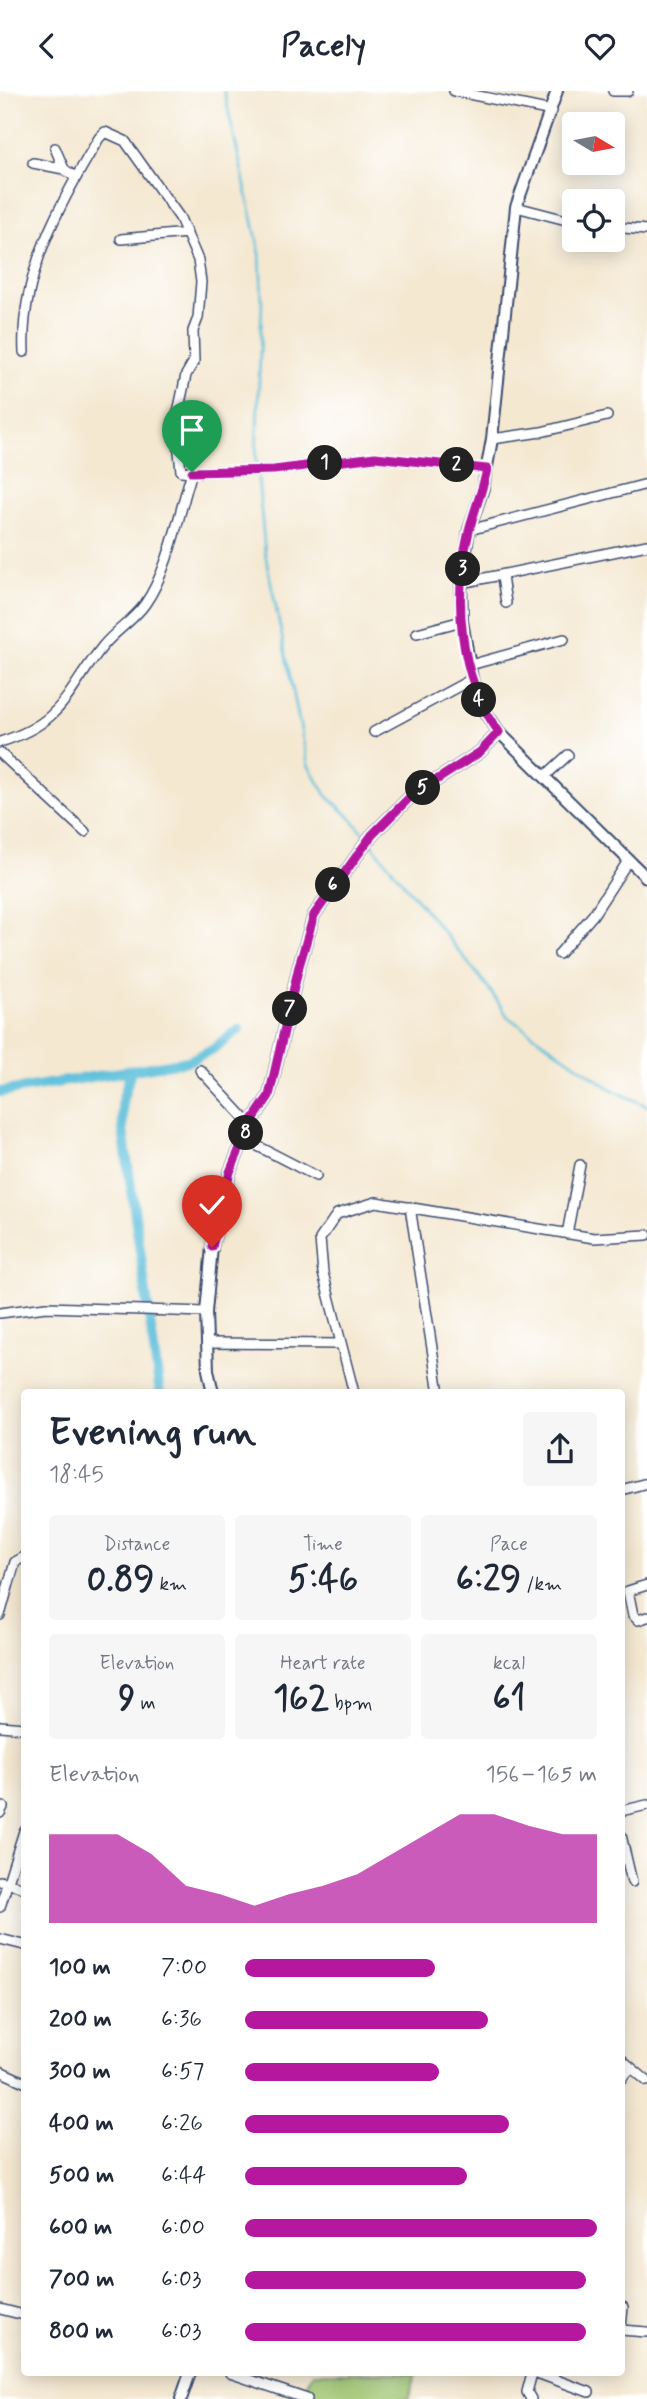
<!DOCTYPE html>
<html lang="en">
<head>
<meta charset="utf-8">
<style>
	:root { --surface:#fff; --page:#f6f6f7; --text:#1f2937; --muted:#747a83; --accent:#b5179e }
	body { margin:0; font-family:Mynerve,sans-serif; background:var(--page); color:var(--text); height:100vh; display:flex; flex-direction:column; font-size:26px; white-space:nowrap }
	* { box-sizing:border-box; margin:0 }
	p { font-size:23px; color:var(--muted) }
	.icon { flex:none; width:38px; height:38px; fill:none; stroke:currentColor; stroke-width:2; stroke-linecap:round; stroke-linejoin:round }
	.map { position:relative; flex:1; overflow:hidden }
	.side { position:absolute; left:21px; top:1298px; width:604px; height:987px; display:flex; flex-direction:column; background:var(--surface); border-radius:7px; box-shadow:0 4px 18px #0003 }
	.side>* { flex:none }
	.needle { width:46px; rotate:100deg }
	.tools { position:absolute; left:562px; top:21px; display:grid; gap:14px }
	.tools a { display:grid; place-items:center; width:63px; height:63px; border-radius:7px; background:var(--surface); box-shadow:0 4px 18px #0003; font-size:35px }
	.pin { position:absolute; display:grid; place-items:center; width:60px; height:60px; color:#fff; margin:-72px -30px; border-radius:50% 50% 50% 0; rotate:-45deg; box-shadow:0 0 7px #0007 }
	.pin .icon { rotate:45deg }
	.km { position:absolute; width:35px; height:35px; margin:-18px; border-radius:50%; background:#222; color:#fff; font-size:19px; line-height:35px; text-align:center }
	.round { display:grid; place-items:center; flex:none; width:74px; height:74px; border-radius:7px; background:var(--page) }
	.headline { display:flex; align-items:center; justify-content:space-between; height:119px; padding:0 28px }
	h1 { font-size:38px; font-weight:800; line-height:52px }
	.stats { display:grid; grid-template-columns:repeat(3,1fr); gap:10px; height:119px; padding:7px 28px }
	.stats div { display:grid; align-content:center; border-radius:7px; background:var(--page); text-align:center }
	.stats b { font-size:35px; font-weight:800 }
	.stats small { font-size:19px; font-weight:400 }
	.stats p { font-size:19px }
	.chart { height:196px; padding:14px 28px }
	.chart p { display:flex; justify-content:space-between }
	.chart svg { width:100%; height:126px; margin-top:7px; fill:var(--accent); opacity:.7 }
	ul { padding:0 28px; list-style:none; font-size:23px }
	li { display:grid; grid-template-columns:112px 84px 1fr; align-items:center; height:52px }
	li i { height:18px; border-radius:9px; background:var(--accent) }
	header { display:flex; justify-content:space-between; align-items:center; height:91px; padding:0 28px; background:var(--surface); font-size:32px; font-weight:800 }
	.map>svg:first-child { display:block }
	.green { fill:#a1c772; stroke:#5e7b68; stroke-width:2 }
	.lines { fill:none; stroke-linecap:round; stroke-linejoin:round }
	.stream { stroke:#5bbfda; stroke-width:2.5 }
	.canal { stroke:#5bbfda; stroke-width:10 }
	.minor-casing { stroke:#3c4b6f; stroke-width:12 }
	.tertiary-casing { stroke:#3c4b6f; stroke-width:14 }
	.minor { stroke:#fff; stroke-width:9 }
	.tertiary { stroke:#fff; stroke-width:10 }
	.route-casing { stroke:#fff; stroke-width:14 }
	.route { stroke:#b5179e; stroke-width:9 }
</style>
</head>
<body>
<header><svg class="icon" aria-label="back" viewBox="0 0 24 24"><path d="M15 5l-7 7 7 7"/></svg>Pacely<svg class="icon" aria-label="heart" viewBox="0 0 24 24"><path d="M12 20l-8-8c-3-5 5-10 8-4 3-6 11-1 8 4z"/></svg></header>
<div class="map">
<svg width="647" height="2308" viewBox="0 0 647 2308">
	<rect width="100%" height="100%" fill="#fff"/>
	<filter id="ink" filterUnits="userSpaceOnUse"><feTurbulence type="fractalNoise" baseFrequency=".0143" numOctaves="2"/><feDisplacementMap in="SourceGraphic" scale="14" xChannelSelector="R" yChannelSelector="G"/><feConvolveMatrix kernelMatrix="1 2 1 2 8 2 1 2 1" color-interpolation-filters="sRGB"/></filter>
	<filter id="wash" filterUnits="userSpaceOnUse"><feTurbulence type="fractalNoise" baseFrequency=".00686" numOctaves="4" result="noise"/><feDisplacementMap in="SourceGraphic" scale="28" xChannelSelector="R" yChannelSelector="G"/><feGaussianBlur stdDeviation="1.57" result="paint"/><feColorMatrix in="noise" values="0 0 0 0 0 0 0 0 0 0 0 0 0 0 0 0 0 1.4 0 .05"/><feComposite in="paint" operator="in"/></filter>
	<g filter="url(#wash)">
		<rect width="100%" height="100%" fill="#f4e8d1"/>
		<path class="green" d="M313,2282H417L408,2308H305L302,2301Z"/>
		<g class="lines">
			<path class="stream" d="M224,0L260,162L262,211L256,366L265,462L308,674L327,705L352,728L367,747
				M371,752L487,895L508,926L611,998L647,1015"/>
			<path class="canal" d="M131,980L122,1011L123,1039L160,1302
				M0,1001L188,970L213,958L239,938"/>
		</g>
	</g>
	<g filter="url(#ink)">
		<g class="lines">
			<defs>
				<path id="minor" d="M454,0L552,20
					M613,0H628
					M55,57L64,78
					M33,72L64,78L75,86
					M516,116L574,131
					M612,136L647,139
					M121,148L187,142
					M24,261C20,183 60,112 99,47L105,41L125,50L180,127L198,169L201,191L198,227L193,240L194,270L186,284L176,331L181,380L192,381
					M492,348L541,341L607,325
					M469,439L647,393
					M502,486L506,512
					M461,492L647,454
					M417,542L462,530
					M470,574L564,548
					M374,641L472,588
					M0,651C65,631 66,601 103,555C116,539 133,530 145,513C169,479 179,421 192,381L274,379L375,366L487,378
					M0,662L85,741
					M544,686L568,664
					M559,863L593,824L628,770
					M200,979L250,1033
					M244,1048L316,1085
					M410,1116L439,1302
					M567,1143L580,1074
					M0,1222L46,1216L206,1221
					M207,1252L341,1253
					M354,1302L323,1182L320,1148L337,1123L376,1111L594,1147L647,1144
					M621,1399L647,1392
					M647,1494L628,1500L633,1524L638,1529L647,1526
					M0,1524L15,1471L24,1466
					M0,1635L24,1637
					M621,1720L647,1714
					M0,1722L3,1716
					M621,1744L632,1791
					M0,1790L24,1797
					M0,1816L24,1740
					M0,1848L24,1854
					M621,1968L647,1990
					M0,1980L24,1991
					M621,1988L630,1976
					M0,2218L24,2224
					M621,2236L623,2216
					M621,2239L647,2241
					M230,2282L307,2308
					M537,2282L589,2301
					M531,2308L527,2301L532,2282"/>
				<path id="tertiary" d="M499,641L647,787
					M213,1302L208,1279L206,1221L212,1156L230,1081L250,1033L269,1005L299,875L314,824L372,744L410,706L480,661L499,641L481,614L472,588L462,530L461,492L469,439L483,397L492,348L516,116L557,0
					M181,2308L190,2282"/>
			</defs>
			<use href="#minor" class="minor-casing"/>
			<use href="#tertiary" class="tertiary-casing"/>
			<use href="#minor" class="minor"/>
			<use href="#tertiary" class="tertiary"/>
		</g>
	</g>
	<g class="lines" filter="url(#ink)">
		<defs>
			<path id="route" d="M192,381L274,379L375,366L487,378C483,399 474,419 469,440C453,505 458,586 499,641L480,661L410,706L372,744L314,824L299,875L269,1005L250,1033L230,1081L212,1156"/>
		</defs>
		<use href="#route" class="route-casing"/>
		<use href="#route" class="route"/>
	</g>
</svg>
<div class="tools">
<a><svg class="needle" viewBox="-14 -14 28 28"><path d="M0-13l5 13h-10z" fill="#e53935"/><path d="M0 13l5-13h-10z" fill="#747a83"/></svg></a>
<a><svg class="icon" aria-label="locate" viewBox="0 0 24 24"><circle cx="12" cy="12" r="6"/><path d="M12 2v4M12 18v4M2 12h4M18 12h4"/></svg></a>
</div>
<div class="pin" style="left:192px;top:381px;background:#1e9e55"><svg class="icon" aria-label="arrive" viewBox="0 0 24 24"><path d="M6 21V4h12l-3 4 3 4H6"/></svg></div>
<div class="pin" style="left:212px;top:1156px;background:#d93025"><svg class="icon" aria-label="check" viewBox="0 0 24 24"><path d="M5 12l5 5 9-10"/></svg></div>
<b class="km" style="left:325px;top:372px">1</b>
<b class="km" style="left:457px;top:374px">2</b>
<b class="km" style="left:463px;top:478px">3</b>
<b class="km" style="left:479px;top:609px">4</b>
<b class="km" style="left:423px;top:697px">5</b>
<b class="km" style="left:333px;top:794px">6</b>
<b class="km" style="left:290px;top:918px">7</b>
<b class="km" style="left:246px;top:1042px">8</b>
<section class="side">
<div class="headline"><div><h1>Evening run</h1><p>18:45</p></div><a class="round"><svg class="icon" aria-label="share" viewBox="0 0 24 24"><path d="M12 15V3M7 8l5-5 5 5M5 13v7h14v-7"/></svg></a></div>
<div class="stats">
<div><p>Distance</p><b>0.89<small> km</small></b></div>
<div><p>Time</p><b>5:46</b></div>
<div><p>Pace</p><b>6:29<small> /km</small></b></div>
</div>
<div class="stats">
<div><p>Elevation</p><b>9<small> m</small></b></div>
<div><p>Heart rate</p><b>162<small> bpm</small></b></div>
<div><p>kcal</p><b>61</b></div>
</div>
<div class="chart"><p><span>Elevation</span>156–165 m</p>
<svg viewBox="0 0 160 44" preserveAspectRatio="none"><path d="M0 44V13L10 13L20 13L30 20L40 31L50 34L60 38L70 34L80 31L90 27L100 20L110 13L120 6L130 6L140 10L150 13L160 13V44z"/></svg>
</div>
<ul>
<li><b>100 m</b>7:00<i style="width:54%"></i></li>
<li><b>200 m</b>6:36<i style="width:69%"></i></li>
<li><b>300 m</b>6:57<i style="width:55%"></i></li>
<li><b>400 m</b>6:26<i style="width:75%"></i></li>
<li><b>500 m</b>6:44<i style="width:63%"></i></li>
<li><b>600 m</b>6:00<i style="width:100%"></i></li>
<li><b>700 m</b>6:03<i style="width:97%"></i></li>
<li><b>800 m</b>6:03<i style="width:97%"></i></li>
</ul>
</section>
</div>
</body>
</html>
